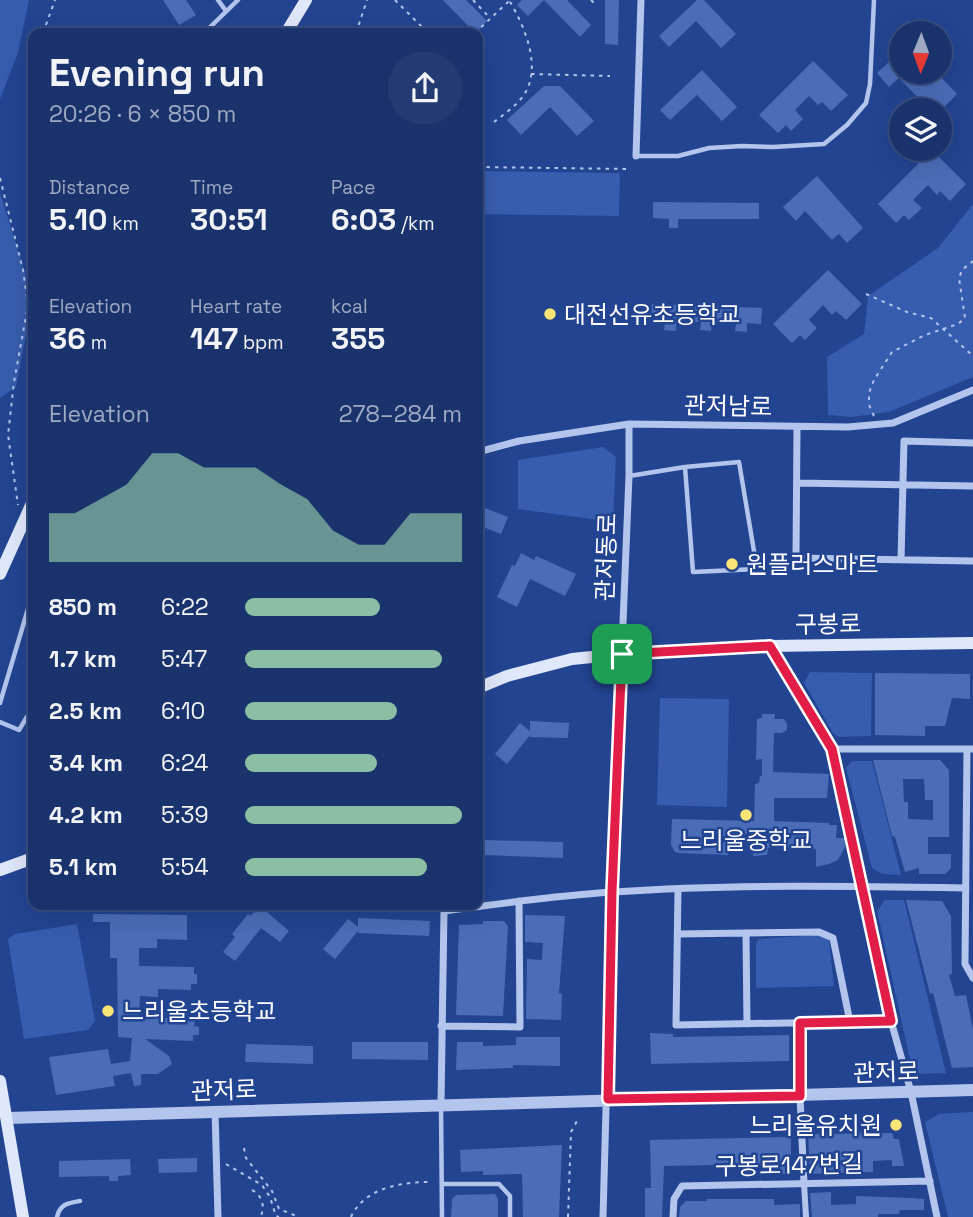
<!DOCTYPE html>
<html lang="en">
<head>
<meta charset="utf-8">
<style>
	:root { --surface:#1a336d; --page:#233b72; --text:#f1f3f6; --muted:#9faac2; --line:#384e80; --accent:#8abfa5 }
	body { margin:0; font-family:"Space Grotesk","Noto Sans KR",sans-serif; background:var(--page); color:var(--text); height:100vh; display:flex; flex-direction:column; font-size:26px; white-space:nowrap }
	* { box-sizing:border-box; margin:0 }
	p { font-size:23px; color:var(--muted) }
	.icon { flex:none; width:38px; height:38px; fill:none; stroke:currentColor; stroke-width:2; stroke-linecap:round; stroke-linejoin:round }
	.map { position:relative; flex:1; overflow:hidden }
	.drawer { position:absolute; left:28px; top:28px; width:455px; height:882px; display:flex; flex-direction:column; background:var(--surface); border-radius:14px; box-shadow:0 7px 28px #0002,0 0 0 2px var(--line) }
	.drawer>* { flex:none }
	.needle { width:46px; rotate:181deg }
	.buttons { position:absolute; left:889px; top:21px; display:grid; gap:14px }
	.buttons a { display:grid; place-items:center; width:63px; height:63px; border-radius:50%; background:var(--surface); box-shadow:0 7px 28px #0002,0 0 0 2px var(--line); font-size:35px }
	.pin { position:absolute; display:grid; place-items:center; width:60px; height:60px; color:#fff; margin:-30px; border-radius:14px; box-shadow:0 4px 10px #0006 }
	.round { display:grid; place-items:center; flex:none; width:74px; height:74px; border-radius:37px; background:var(--page) }
	.head { display:flex; align-items:center; justify-content:space-between; height:119px; padding:0 21px }
	h1 { font-size:38px; font-weight:800; line-height:52px }
	.stats { display:grid; grid-template-columns:repeat(3,1fr); gap:10px; height:119px; padding:7px 21px }
	.stats div { display:grid; align-content:center }
	.stats b { font-size:30px; font-weight:800 }
	.stats small { font-size:19px; font-weight:400 }
	.stats p { font-size:19px }
	.chart { height:196px; padding:14px 21px }
	.chart p { display:flex; justify-content:space-between }
	.chart svg { width:100%; height:126px; margin-top:7px; fill:var(--accent); opacity:.7 }
	ul { padding:0 21px; list-style:none; font-size:23px }
	li { display:grid; grid-template-columns:112px 84px 1fr; align-items:center; height:52px }
	li i { height:18px; border-radius:9px; background:var(--accent) }
	.map>svg:first-child { display:block }
	.green { fill:#365dae }
	.building { fill:#4b6db8; fill-rule:evenodd }
	.lines { fill:none; stroke-linecap:round; stroke-linejoin:round }
	.path { stroke:#b3c5ed; stroke-width:2; stroke-dasharray:3.5 5; stroke-linecap:butt }
	.service { stroke:#b3c5ed; stroke-width:4.5 }
	.pedestrian { stroke:#b3c5ed; stroke-width:6 }
	.minor { stroke:#b3c5ed; stroke-width:7 }
	.tertiary { stroke:#b3c5ed; stroke-width:12 }
	.secondary { stroke:#dfe7fa; stroke-width:12 }
	.route-casing { stroke:#fff; stroke-width:14 }
	.route { stroke:#e11d48; stroke-width:9 }
	.poi-dot { fill:#f9e475; stroke:#224491; stroke-width:2.5 }
	.labels { text-anchor:middle; dominant-baseline:central; stroke-width:5; stroke-linejoin:round; paint-order:stroke }
	.poi-label { font-size:24px; fill:#fff; stroke:#224491; text-anchor:start }
	.street-label { font-size:24px; fill:#fff; stroke:#224491 }
</style>
</head>
<body>
<div class="map">
<svg width="973" height="1217" viewBox="0 0 973 1217">
	<rect width="100%" height="100%" fill="#224491"/>
	<path class="green" d="M0,0H29L18,53L0,99Z
		M478,171L620,173L619,216L478,214Z
		M0,193L33,297L16,387L0,398Z
		M973,204V377L889,412L852,417L828,415L827,357L864,334L868,296L938,248Z
		M603,447L616,457L613,522L518,509V460Z
		M810,672L872,673L871,736L839,737L833,733L804,683Z
		M660,698L729,699L727,807L657,805Z
		M852,761H872L901,875L882,874L872,868L846,768Z
		M885,900H904L946,1073L919,1074L911,1064L877,911Z
		M77,924L95,1021L88,1030L24,1039L8,939L15,934Z
		M818,935L829,940L834,986L756,988V944L758,939Z
		M973,1112V1217H948L925,1122L939,1114Z"/>
	<path class="building" d="M163,0H186L196,15L179,25Z
		M443,0H466L487,21L475,33Z
		M522,0H567L591,25L580,37L544,0L528,16L517,5Z
		M605,0H619L618,45L605,44Z
		M697,0H704L736,34L721,48L696,21L669,47L659,36Z
		M901,51V72H936L957,94L942,109L933,100L926,106L899,78L889,87L877,73Z
		M813,61L848,95L831,111L822,102L818,105L809,96L795,110L803,119L791,131L786,125L778,133L759,115Z
		M702,70L737,107L722,121L697,95L670,120L660,110Z
		M544,86H560L594,121L577,136L550,107L521,135L507,120Z
		M932,150L966,184L950,201L940,191L937,195L928,185L913,200L922,208L909,220L904,215L896,223L878,204Z
		M817,176L863,228L847,243L839,234L832,240L805,211L796,221L783,207Z
		M653,202L759,203V219H678V228H669V219L653,218Z
		M828,270L862,304L846,320L836,311L832,315L823,305L809,320L817,328L805,340L800,335L792,343L773,324Z
		M652,304L762,308L761,324L747,323V332L735,331L736,323L712,322L711,331L700,330L701,322H676V331L664,330L665,322L651,321Z
		M480,506L508,517L501,534L478,525Z
		M521,553L534,560L536,556L576,574L565,596L530,579L517,607L497,597L512,565L515,566Z
		M875,673L970,674V699L952,698L945,726H925V736L875,735Z
		M762,714H775L774,719H784L787,724V730L782,733H774L773,772L829,774L827,798H774V821L829,823V825H837L836,838H845V847L838,860L829,864L816,867V849L768,848L767,855L753,856L754,834L729,833L728,855L679,853L675,852L671,845L672,819L754,821L755,784L759,783L760,776H762V759L756,760L757,719L762,718Z
		M530,721L569,723L568,738L530,737V735L507,764L495,754L520,723L530,731Z
		M873,760H940L949,770V837H928V854H951V868L945,874H919V868L905,872L895,837L892,836ZM903,779H924L925,800H933V820L908,819V802H904Z
		M485,840L563,842V858L485,855Z
		M906,900L942,901L951,916L952,974L949,975L955,996L966,995L973,1029V1067L952,1068L933,993L930,994Z
		M261,907L289,931L280,942L261,928L235,961L223,952L235,937L232,934L248,914L250,916L254,912L256,913Z
		M93,914L187,915V940L157,939V948H139V966L194,967V974H197V984H191V990L158,989V997L140,996L139,1017L195,1019L194,1026L199,1027V1035H193V1041L145,1039L169,1056L172,1064L158,1074H141V1085L134,1086L131,1073L113,1076L115,1086L56,1095L49,1057L108,1049L111,1064L130,1061L132,1038L118,1037L117,958H110V922H93Z
		M525,915L565,916L559,993L562,994L561,1020L526,1019L527,959L542,960L543,943L525,942Z
		M358,918L430,921L429,936L358,933V931L335,959L323,949L348,919L358,927Z
		M483,921H504L508,926L503,1016L456,1015L459,925L483,924Z
		M650,1033L673,1034V1037L789,1035V1061L651,1064Z
		M516,1037H560V1066L513,1065V1068L456,1070L457,1042H483V1046L516,1045Z
		M352,1042H428V1060L352,1059Z
		M246,1044L313,1046V1064L245,1062Z
		M892,1133L894,1139H899L904,1166H892V1160L873,1161V1172L810,1174L808,1134Z
		M791,1137V1174H775V1164L664,1166L662,1217H645V1188H651L650,1140Z
		M562,1145L559,1217H523L522,1174L483,1175V1171L461,1172L460,1150Z
		M197,1158V1172L159,1173L158,1159Z
		M130,1159L131,1175L118,1176V1181H109V1176L59,1177V1161Z
		M831,1192V1205L856,1204V1196L910,1198L924,1199V1210H900L899,1214H878V1217H812L810,1193Z
		M495,1194L498,1199V1217H451L452,1199L456,1195Z
		M707,1199H774V1205L800,1204V1217H679L680,1207L686,1201H707Z"/>
	<g class="lines">
		<path class="path" d="M395,0L428,33
			M473,0L489,17
			M591,0L595,4
			M43,33L55,0
			M356,33L367,0
			M475,33L509,1
			M531,74L610,76
			M494,122C503,115 513,108 520,100C545,72 525,27 509,0
			M478,167L630,169
			M0,178L23,270L28,305L14,382L8,435L18,505
			M866,294L907,312L931,318L973,356
			M874,416L869,405V393L874,380L892,352L925,335L958,324L965,318L959,278L962,270L973,261
			M244,1148L246,1158L272,1191L279,1209L299,1217
			M226,1164L262,1185L270,1197L276,1216L279,1217
			M252,1190C262,1195 266,1208 260,1217
			M351,1217C364,1188 401,1182 430,1182
			M568,1217L571,1132L577,1121"/>
		<path class="service" d="M218,0L226,11
			M204,33L238,0
			M636,156H678L709,148L742,146L773,147L824,144L847,125L866,103L870,84L874,0
			M629,476L685,467L739,462L757,569L693,572L685,467
			M0,703L33,592
			M0,722L19,730L33,707
			M441,1106L442,1217
			M443,1184H499L510,1196V1217
			M57,1217C60,1204 68,1203 80,1201"/>
		<path class="pedestrian" d="M804,1183L806,1217"/>
		<path class="minor" d="M636,156L641,0
			M797,427L796,558L973,561
			M478,452L519,441L629,424L848,427L893,423L973,390
			M797,483L973,486
			M901,560L904,441L973,443
			M771,646L832,749L891,1021L911,1092L937,1217
			M832,749H973
			M967,749L965,964L973,978
			M678,889L676,1025L891,1021
			M746,933L747,1024
			M678,934L819,932L833,938L850,1022
			M800,1023V1096L804,1183
			M441,1026L520,1027L519,901
			M441,1104L444,911C500,904 557,895 614,892C731,884 849,886 966,888
			M215,1111L218,1217
			M603,1217L612,892L629,476V424
			M673,1217L674,1199L682,1186L930,1181"/>
		<path class="tertiary" d="M8,1118L973,1090"/>
		<path class="secondary" d="M286,33L306,0
			M0,574L33,501
			M478,688L507,676L572,659L622,654L770,646L973,643
			M0,870L33,858
			M0,1081L23,1217"/>
	</g>
	<g class="lines">
		<defs>
			<path id="route" d="M770,646L832,749L891,1021L800,1023V1096L608,1099L612,892L622,654Z"/>
		</defs>
		<use href="#route" class="route-casing"/>
		<use href="#route" class="route"/>
	</g>
	<g class="poi-dot">
		<circle cx="550" cy="314" r="7"/>
		<circle cx="732" cy="564" r="7"/>
		<circle cx="746" cy="815" r="7"/>
		<circle cx="108" cy="1011" r="7"/>
		<circle cx="896" cy="1125" r="7"/>
	</g>
	<g class="labels">
		<g class="poi-label">
			<text x="564" y="314">대전선유초등학교</text>
			<text x="746" y="564">원플러스마트</text>
			<text x="746" y="840" text-anchor="middle">느리울중학교</text>
			<text x="122" y="1011">느리울초등학교</text>
			<text x="882" y="1125" text-anchor="end">느리울유치원</text>
		</g>
		<g class="street-label">
			<text transform="translate(728 406) rotate(1)">관저남로</text>
			<text transform="translate(606 557) rotate(-88)">관저동로</text>
			<text transform="translate(828 624) rotate(-1)">구봉로</text>
			<text transform="translate(886 1072) rotate(-2)">관저로</text>
			<text transform="translate(224 1090) rotate(-2)">관저로</text>
			<text transform="translate(789 1165) rotate(-1)">구봉로147번길</text>
		</g>
	</g>
</svg>
<div class="buttons">
<a><svg class="needle" viewBox="-14 -14 28 28"><path d="M0-13l5 13h-10z" fill="#e53935"/><path d="M0 13l5-13h-10z" fill="#9faac2"/></svg></a>
<a><svg class="icon" aria-label="layers" viewBox="0 0 24 24"><path d="M12 4l9 5-9 5-9-5zM3 14l9 5 9-5"/></svg></a>
</div>
<div class="pin" style="left:622px;top:654px;background:#1e9e55"><svg class="icon" aria-label="arrive" viewBox="0 0 24 24"><path d="M6 21V4h12l-3 4 3 4H6"/></svg></div>
<section class="drawer">
<div class="head"><div><h1>Evening run</h1><p>20:26 · 6 × 850 m</p></div><a class="round"><svg class="icon" aria-label="share" viewBox="0 0 24 24"><path d="M12 15V3M7 8l5-5 5 5M5 13v7h14v-7"/></svg></a></div>
<div class="stats">
<div><p>Distance</p><b>5.10<small> km</small></b></div>
<div><p>Time</p><b>30:51</b></div>
<div><p>Pace</p><b>6:03<small> /km</small></b></div>
</div>
<div class="stats">
<div><p>Elevation</p><b>36<small> m</small></b></div>
<div><p>Heart rate</p><b>147<small> bpm</small></b></div>
<div><p>kcal</p><b>355</b></div>
</div>
<div class="chart"><p><span>Elevation</span>278–284 m</p>
<svg viewBox="0 0 160 44" preserveAspectRatio="none"><path d="M0 44V27L10 27L20 22L30 17L40 6L50 6L60 11L70 11L80 11L90 17L100 22L110 33L120 38L130 38L140 27L150 27L160 27V44z"/></svg>
</div>
<ul>
<li><b>850 m</b>6:22<i style="width:62%"></i></li>
<li><b>1.7 km</b>5:47<i style="width:91%"></i></li>
<li><b>2.5 km</b>6:10<i style="width:70%"></i></li>
<li><b>3.4 km</b>6:24<i style="width:61%"></i></li>
<li><b>4.2 km</b>5:39<i style="width:100%"></i></li>
<li><b>5.1 km</b>5:54<i style="width:84%"></i></li>
</ul>
</section>
</div>
</body>
</html>
